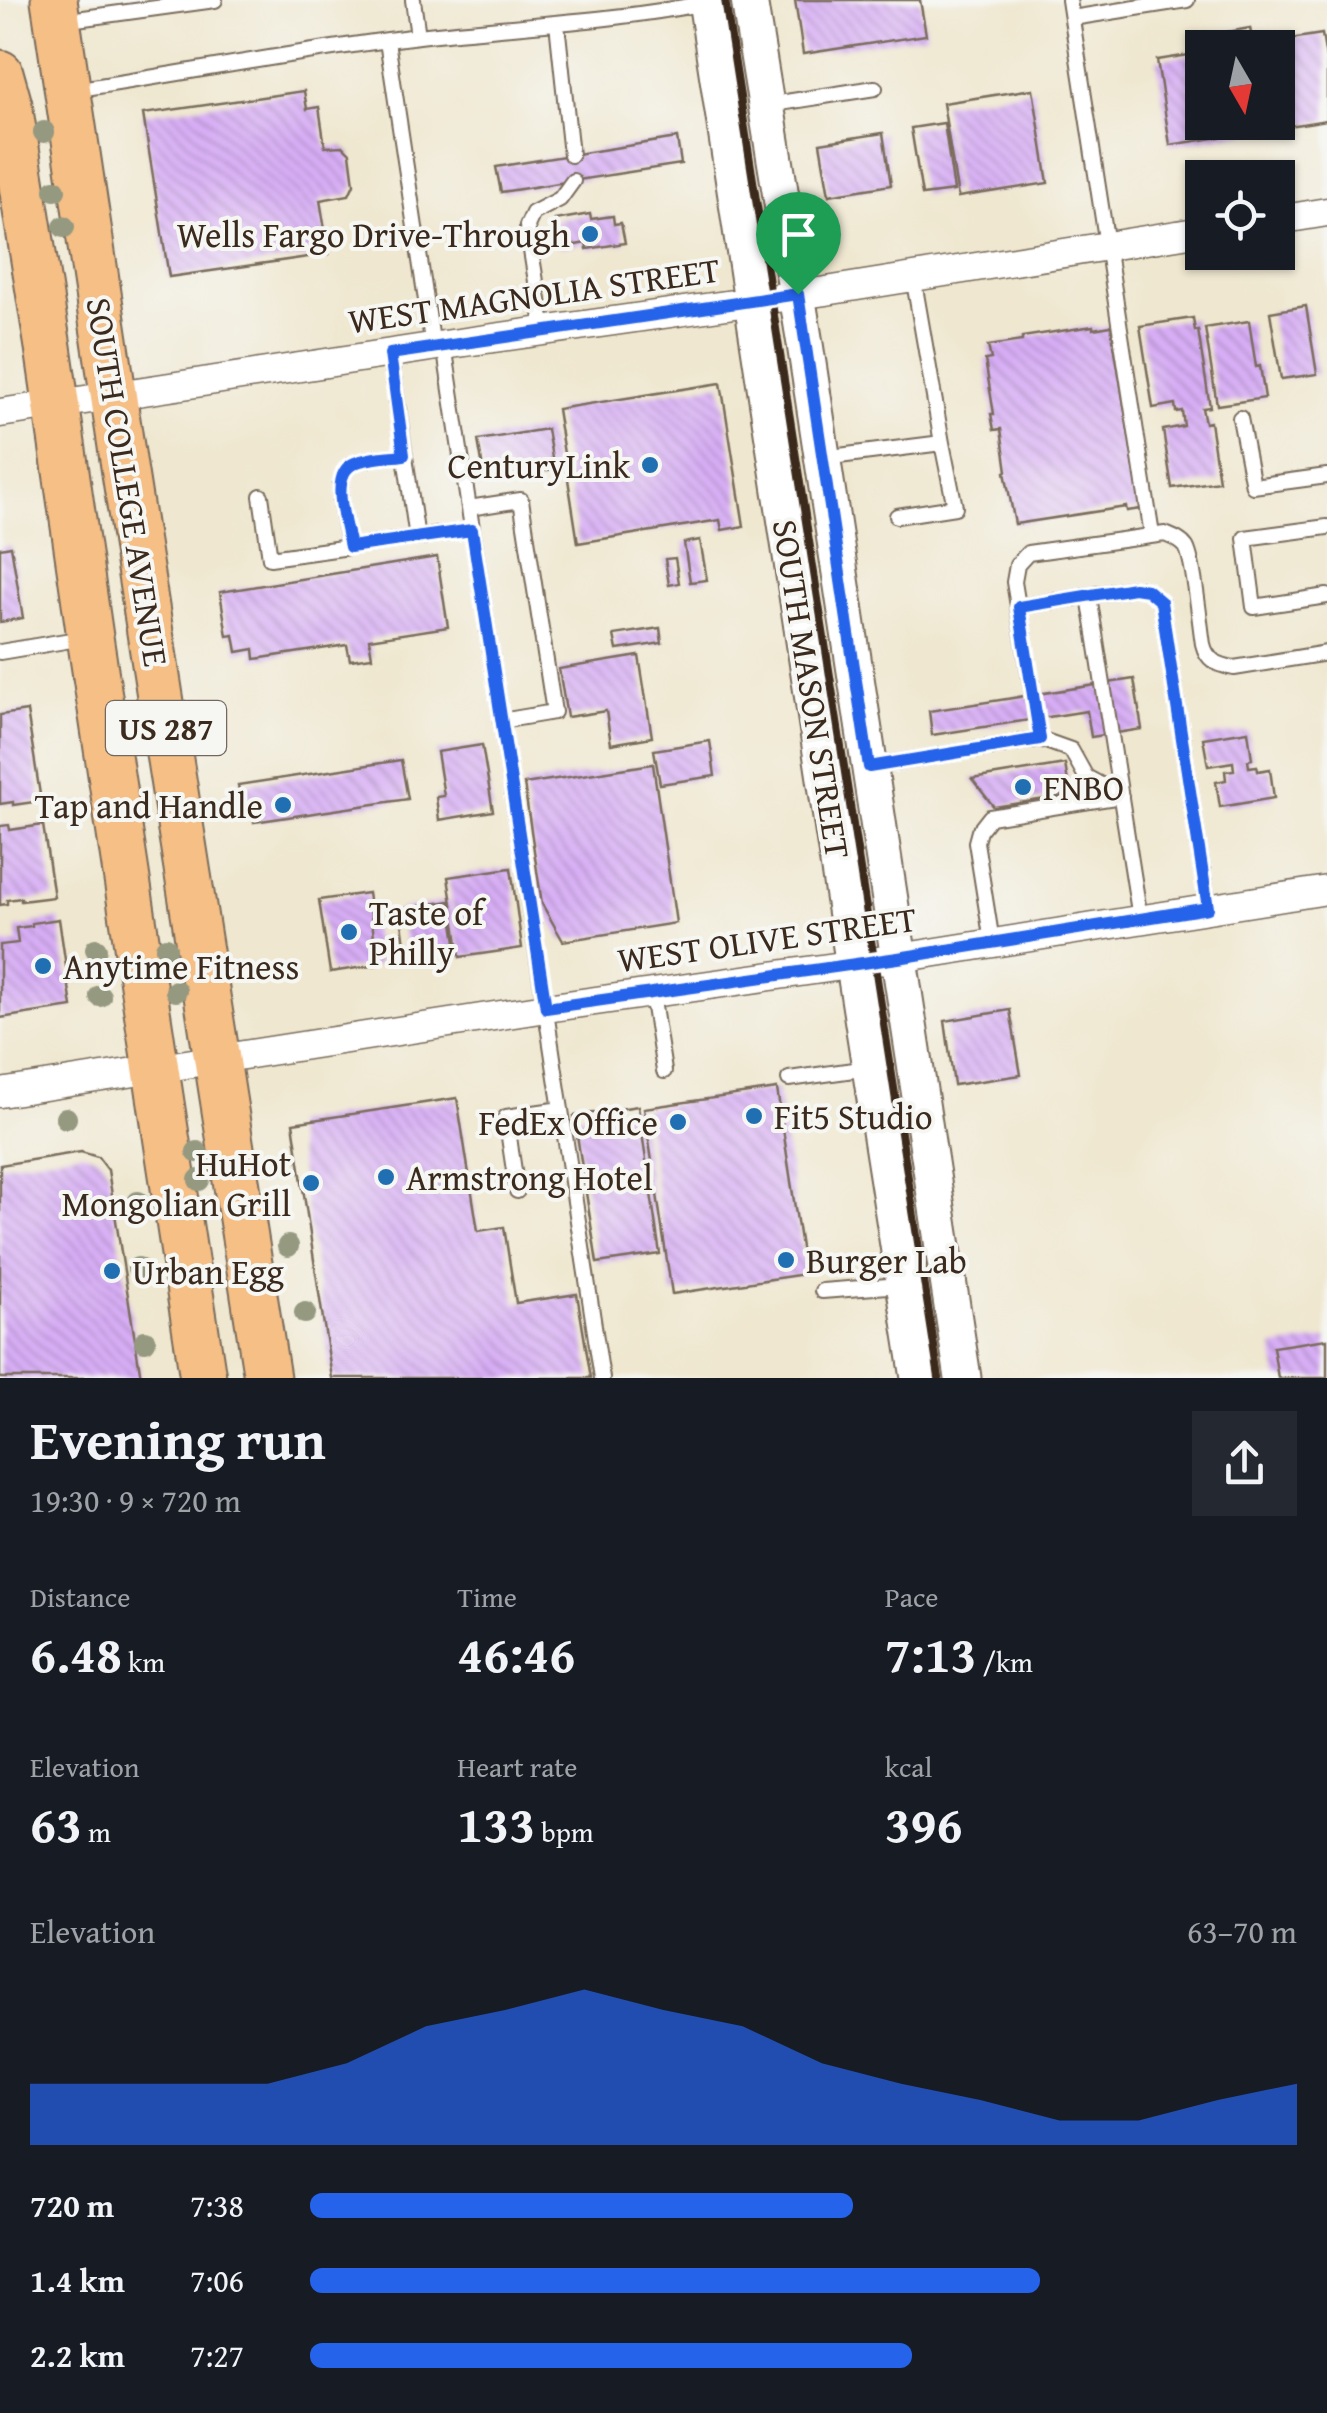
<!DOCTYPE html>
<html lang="en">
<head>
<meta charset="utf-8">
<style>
	:root { --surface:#171b24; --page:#242831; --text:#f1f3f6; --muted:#9ea1a6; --accent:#2563eb }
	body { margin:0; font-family:"Gentium Book Plus",serif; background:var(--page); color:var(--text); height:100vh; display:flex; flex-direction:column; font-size:38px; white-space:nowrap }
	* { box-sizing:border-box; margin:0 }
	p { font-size:32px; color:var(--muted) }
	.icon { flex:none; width:55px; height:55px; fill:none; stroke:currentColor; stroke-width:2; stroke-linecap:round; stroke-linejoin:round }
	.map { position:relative; height:1378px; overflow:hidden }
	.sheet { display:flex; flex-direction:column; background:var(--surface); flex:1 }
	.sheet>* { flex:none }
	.needle { width:65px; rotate:171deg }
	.controls { position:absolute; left:1185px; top:30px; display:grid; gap:20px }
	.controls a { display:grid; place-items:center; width:110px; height:110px; border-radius:0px; background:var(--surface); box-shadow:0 2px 8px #0004; font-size:50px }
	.pin { position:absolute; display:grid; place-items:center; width:85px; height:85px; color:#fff; margin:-102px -42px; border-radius:50% 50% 50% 0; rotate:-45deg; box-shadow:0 0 10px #0007 }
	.pin .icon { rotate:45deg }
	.round { display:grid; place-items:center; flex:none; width:105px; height:105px; border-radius:0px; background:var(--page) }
	.head { display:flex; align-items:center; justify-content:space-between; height:170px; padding:0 30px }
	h1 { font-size:55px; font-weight:700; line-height:75px }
	.metrics { display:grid; grid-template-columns:repeat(3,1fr); gap:15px; height:170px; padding:10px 30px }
	.metrics div { display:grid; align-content:center }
	.metrics b { font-size:50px; font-weight:700 }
	.metrics small { font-size:28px; font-weight:400 }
	.metrics p { font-size:28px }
	.chart { height:280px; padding:20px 30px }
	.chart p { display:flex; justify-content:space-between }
	.chart svg { width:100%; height:180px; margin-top:10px; fill:var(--accent); opacity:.7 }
	ul { padding:0 30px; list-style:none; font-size:32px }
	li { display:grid; grid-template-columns:160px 120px 1fr; align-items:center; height:75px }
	li i { height:25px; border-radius:12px; background:var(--accent) }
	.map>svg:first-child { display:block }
	.building { fill:url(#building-back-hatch) }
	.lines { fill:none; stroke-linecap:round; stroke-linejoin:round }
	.service-casing { stroke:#7a6c5c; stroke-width:18 }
	.minor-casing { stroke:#7a6c5c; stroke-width:31 }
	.tertiary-casing { stroke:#7a6c5c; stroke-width:39 }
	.trunk-casing { stroke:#7a6c5c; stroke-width:49 }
	.service { stroke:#fff; stroke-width:14 }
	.minor { stroke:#fff; stroke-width:28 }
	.tertiary { stroke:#fff; stroke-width:35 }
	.trunk { stroke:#f5bf86; stroke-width:45 }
	.rail { stroke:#3b2a1e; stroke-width:8 }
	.tree { fill:#959980 }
	.route-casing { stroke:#fff; stroke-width:20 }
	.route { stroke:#2563eb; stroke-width:12 }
	.poi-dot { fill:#1f6fb2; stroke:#f6f6f2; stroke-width:4 }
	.labels { text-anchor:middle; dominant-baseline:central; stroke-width:8; stroke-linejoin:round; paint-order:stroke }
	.shield { fill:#f6f6f2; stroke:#73675e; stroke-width:2.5 }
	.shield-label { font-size:32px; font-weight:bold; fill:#3b2a1e }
	.poi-label { font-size:35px; fill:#3b2a1e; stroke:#f6f6f2; text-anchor:start }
	.street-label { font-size:35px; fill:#3b2a1e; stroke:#f6f6f2 }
</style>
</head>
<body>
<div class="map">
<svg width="1327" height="1378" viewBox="0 0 1327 1378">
	<defs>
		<pattern id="building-back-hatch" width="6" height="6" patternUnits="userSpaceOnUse" patternTransform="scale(2.5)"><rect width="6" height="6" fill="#d8aef6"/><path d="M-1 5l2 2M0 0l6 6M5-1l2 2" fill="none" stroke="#b08ec7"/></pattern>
	</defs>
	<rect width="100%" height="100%" fill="#f6f6f2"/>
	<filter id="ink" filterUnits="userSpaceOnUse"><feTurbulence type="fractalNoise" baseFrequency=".01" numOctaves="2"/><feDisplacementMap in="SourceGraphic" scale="20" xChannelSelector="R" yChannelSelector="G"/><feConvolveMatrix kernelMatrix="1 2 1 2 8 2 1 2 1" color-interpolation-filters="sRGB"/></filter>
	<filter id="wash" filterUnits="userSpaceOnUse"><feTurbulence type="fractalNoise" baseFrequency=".0048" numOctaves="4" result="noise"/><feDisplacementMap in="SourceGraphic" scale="40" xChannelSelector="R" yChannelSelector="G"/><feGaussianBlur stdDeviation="2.25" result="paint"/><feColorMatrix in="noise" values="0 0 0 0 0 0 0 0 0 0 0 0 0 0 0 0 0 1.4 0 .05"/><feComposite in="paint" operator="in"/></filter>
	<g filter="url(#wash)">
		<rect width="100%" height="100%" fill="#efe7cf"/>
		<g id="blocks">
			<path class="building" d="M795,0H920L926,35L803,54Z
				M1250,28L1253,45L1322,34L1327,64V120L1170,145L1157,60L1202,53V122H1278V48H1224L1222,33Z
				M1033,89L1048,183L958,197L943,103Z
				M304,91L307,109L319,107L325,147L343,146L350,153L354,184L349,195L320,200L329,254L169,277L143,114Z
				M944,123L954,191L922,195L911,128Z
				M883,133L891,185L829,195L820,143Z
				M677,138L681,164L501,192L496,167Z
				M590,214L591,219L613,216L614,224L621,223L625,243L587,249L586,243L560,248L555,220Z
				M1306,306L1317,374L1281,379L1270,312Z
				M1193,318L1195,331L1198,330L1210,407L1202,408L1205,423L1210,422L1219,481L1172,488L1163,430L1184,426L1182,411L1176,412L1175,404L1153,408L1140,326Z
				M1249,321L1256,367L1260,366L1265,398L1217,405L1205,328Z
				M1093,326V329L1111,326L1141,509L1127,511L1126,507L1015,524L1005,472L1007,471L1001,429L994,430L991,414H994L985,360L991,359L988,346L1022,341V337Z
				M721,383L744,526L722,530L720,520L578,543L557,409Z
				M547,429L554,469L485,480L478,440Z
				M700,540L707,580L690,582L684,543Z
				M11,546L23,618L0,622V548Z
				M437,557L448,627L369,639L372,657L350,660L347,645L255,659L254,649L237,652L234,635L227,636L220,592Z
				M675,558L679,583L669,585L665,559Z
				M660,628L662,643L617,650L614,635Z
				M639,656L652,737L611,744L606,711L567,717L559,669Z
				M1134,679L1142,729L1091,737L1087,711L932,735L929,711Z
				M27,711L41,801L13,805V802L0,804V715Z
				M1248,731L1252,759L1248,760L1249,767L1257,766L1258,771L1270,769L1274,798L1220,807L1216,782L1226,780L1225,771L1234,770L1233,762L1208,766L1203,738Z
				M710,741L715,776L660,784L654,750Z
				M482,745L493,811L439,820L436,797L444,796L437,752Z
				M401,760L408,799L254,822V814L243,815L238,785Z
				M653,764L676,923L563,941L542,904L524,784Z
				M1065,764L1070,795L994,807L972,779Z
				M9,825L10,830L43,825L54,897L21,901V898L7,900V904L0,905V826Z
				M511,868L522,948L460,957L448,877Z
				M368,893L378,965L330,972L319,900Z
				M450,901L457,950L407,958L400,909Z
				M59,919L72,1007L0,1018V945L18,943L16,928L32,926V923Z
				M1010,1010L1021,1075L954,1085L945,1021Z
				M777,1089L805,1274L672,1294L644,1108Z
				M457,1098L478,1231L504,1227L516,1303L577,1294L591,1378H332L293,1123Z
				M638,1106L660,1254L597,1263L574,1116Z
				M81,1152L98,1157L108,1170L141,1378H0V1165Z
				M1327,1339V1378H1278L1273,1347Z"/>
		</g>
	</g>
	<g filter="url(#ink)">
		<use href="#blocks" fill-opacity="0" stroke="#7a6c5c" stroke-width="2.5"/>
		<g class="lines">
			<defs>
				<path id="service" d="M413,0L418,36
					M1069,0L1152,535
					M1072,18L1187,0
					M62,21L215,0
					M557,23L571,155
					M387,41L433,347
					M73,90C188,73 303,50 419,36C514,25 611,22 705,3
					M767,105L875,88
					M913,276L942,443
					M544,331L527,226L533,213L560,199L573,181
					M444,345L602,1378
					M390,354L417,538
					M1240,418L1253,486L1327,476
					M823,458L942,443L955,507L897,516
					M261,496L270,558L472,530
					M469,508L521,500L554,712L501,721
					M1327,527L1245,538L1254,607L1327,596
					M349,547C346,525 328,473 355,463C369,457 389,457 404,455
					M1089,596L1140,918
					M1019,607L1134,588L1147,590L1161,602L1208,907
					M0,652L83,638
					M869,767L1040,739
					M1121,796L1086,777L1071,750L1040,739L1014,582L1017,565L1028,553L1165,534C1172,537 1181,540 1186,547C1194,560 1200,625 1203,644C1207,661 1218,665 1234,668L1327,653
					M992,942L976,842L979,831L990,817L1121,796
					M652,994L664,1071
					M789,1079L868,1068
					M517,1191L506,1117L561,1109
					M822,1291L901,1285"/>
				<path id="minor" d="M1278,220L1327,212
					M0,413L444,345L826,291L1202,231
					M0,1093L546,1008L899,958L1327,890"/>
				<path id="tertiary" d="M706,0L845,909L919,1378
					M749,0L805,344L963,1378"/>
				<path id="trunk" d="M54,0L125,473L267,1378
					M0,73L9,105L48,347L90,637L203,1378"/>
			</defs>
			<use href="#service" class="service-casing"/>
			<use href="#minor" class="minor-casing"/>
			<use href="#tertiary" class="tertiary-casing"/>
			<use href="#trunk" class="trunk-casing"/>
			<use href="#service" class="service"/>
			<use href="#minor" class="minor"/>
			<use href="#tertiary" class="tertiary"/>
			<use href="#trunk" class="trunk"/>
			<path class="rail" d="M725,0L939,1378"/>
		</g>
		<g class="tree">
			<circle cx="44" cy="132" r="11"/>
			<circle cx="55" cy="190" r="11"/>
			<circle cx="64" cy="227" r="11"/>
			<circle cx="166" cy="948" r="11"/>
			<circle cx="96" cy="949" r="11"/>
			<circle cx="176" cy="991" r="11"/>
			<circle cx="100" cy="996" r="11"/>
			<circle cx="66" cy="1118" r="11"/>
			<circle cx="197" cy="1152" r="11"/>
			<circle cx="199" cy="1180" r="11"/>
			<circle cx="138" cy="1202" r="11"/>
			<circle cx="288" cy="1246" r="11"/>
			<circle cx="138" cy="1268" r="11"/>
			<circle cx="305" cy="1313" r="11"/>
			<circle cx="145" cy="1341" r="11"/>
		</g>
	</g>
	<g class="lines" filter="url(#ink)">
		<defs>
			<path id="route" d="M798,294L869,767L1040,739L1019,607L1134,588L1147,590L1161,602L1208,908L898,958L546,1008L472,530L350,547C346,525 328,473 355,463C369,457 389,457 404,455L390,354Z"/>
		</defs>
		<use href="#route" class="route-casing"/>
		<use href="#route" class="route"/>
	</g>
	<g class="poi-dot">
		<circle cx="590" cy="234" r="10"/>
		<circle cx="650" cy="465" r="10"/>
		<circle cx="1023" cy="787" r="10"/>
		<circle cx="283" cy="805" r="10"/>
		<circle cx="349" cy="932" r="10"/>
		<circle cx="43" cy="966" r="10"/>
		<circle cx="754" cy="1116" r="10"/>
		<circle cx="678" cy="1122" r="10"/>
		<circle cx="386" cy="1177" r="10"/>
		<circle cx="311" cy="1183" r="10"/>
		<circle cx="786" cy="1260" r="10"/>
		<circle cx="112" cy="1271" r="10"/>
	</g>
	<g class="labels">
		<rect class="shield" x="106" y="701" width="120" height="54" rx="8"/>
		<g class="shield-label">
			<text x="166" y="728">US 287</text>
		</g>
		<g class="poi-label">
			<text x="570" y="234" text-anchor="end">Wells Fargo Drive-Through</text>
			<text x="630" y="465" text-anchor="end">CenturyLink</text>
			<text x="1043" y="787">FNBO</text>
			<text x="263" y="805" text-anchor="end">Tap and Handle</text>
			<text x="369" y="912">Taste of<tspan x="369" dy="40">Philly</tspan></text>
			<text x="63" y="966">Anytime Fitness</text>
			<text x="774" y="1116">Fit5 Studio</text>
			<text x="658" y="1122" text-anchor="end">FedEx Office</text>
			<text x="291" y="1163" text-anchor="end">HuHot<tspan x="291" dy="40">Mongolian Grill</tspan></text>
			<text x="406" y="1177">Armstrong Hotel</text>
			<text x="806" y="1260">Burger Lab</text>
			<text x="132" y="1271">Urban Egg</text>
		</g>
		<g class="street-label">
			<text transform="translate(534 295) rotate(-8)">WEST MAGNOLIA STREET</text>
			<text transform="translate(128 482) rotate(81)">SOUTH COLLEGE AVENUE</text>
			<text transform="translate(812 689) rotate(81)">SOUTH MASON STREET</text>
			<text transform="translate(767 939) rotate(-8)">WEST OLIVE STREET</text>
		</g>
	</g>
</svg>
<div class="controls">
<a><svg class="needle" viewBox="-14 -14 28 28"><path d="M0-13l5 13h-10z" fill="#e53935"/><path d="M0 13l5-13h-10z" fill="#9ea1a6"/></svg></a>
<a><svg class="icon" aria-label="locate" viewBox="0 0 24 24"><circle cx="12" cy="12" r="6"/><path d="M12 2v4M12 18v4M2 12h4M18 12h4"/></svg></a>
</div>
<div class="pin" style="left:798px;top:294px;background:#1e9e55"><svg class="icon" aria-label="arrive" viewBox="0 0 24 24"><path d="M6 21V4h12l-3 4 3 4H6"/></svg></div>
</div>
<section class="sheet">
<div class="head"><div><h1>Evening run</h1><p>19:30 · 9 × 720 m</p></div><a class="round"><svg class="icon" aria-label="share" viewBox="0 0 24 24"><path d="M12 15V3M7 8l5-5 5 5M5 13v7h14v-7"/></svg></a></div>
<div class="metrics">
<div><p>Distance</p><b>6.48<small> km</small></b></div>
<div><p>Time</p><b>46:46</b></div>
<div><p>Pace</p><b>7:13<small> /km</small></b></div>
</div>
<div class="metrics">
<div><p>Elevation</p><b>63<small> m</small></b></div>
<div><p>Heart rate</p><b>133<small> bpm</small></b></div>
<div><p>kcal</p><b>396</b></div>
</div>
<div class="chart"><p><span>Elevation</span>63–70 m</p>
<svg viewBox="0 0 160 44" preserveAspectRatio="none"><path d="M0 44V29L10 29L20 29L30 29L40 24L50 15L60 11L70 6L80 11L90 15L100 24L110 29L120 33L130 38L140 38L150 33L160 29V44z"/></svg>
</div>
<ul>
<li><b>720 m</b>7:38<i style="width:55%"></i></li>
<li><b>1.4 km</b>7:06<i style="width:74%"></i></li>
<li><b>2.2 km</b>7:27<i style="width:61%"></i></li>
</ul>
</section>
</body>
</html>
